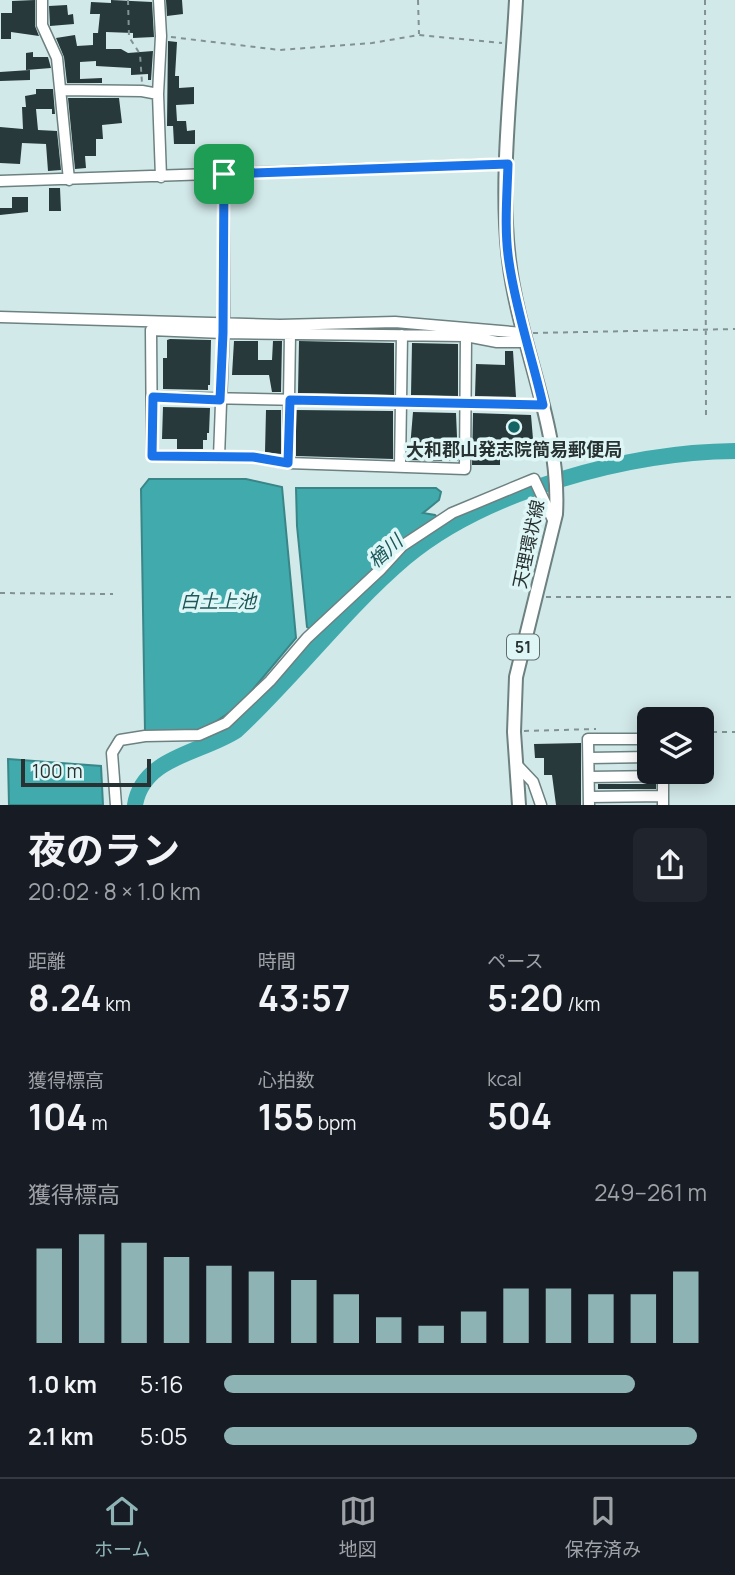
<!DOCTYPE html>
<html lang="ja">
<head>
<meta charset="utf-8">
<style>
	:root { --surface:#171b24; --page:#20242c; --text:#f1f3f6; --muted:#9ea1a6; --line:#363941; --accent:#8eb3b5 }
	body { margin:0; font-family:Manrope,"Noto Sans JP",sans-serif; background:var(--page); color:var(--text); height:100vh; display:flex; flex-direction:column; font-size:26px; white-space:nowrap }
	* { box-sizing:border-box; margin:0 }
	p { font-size:23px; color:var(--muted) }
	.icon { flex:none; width:38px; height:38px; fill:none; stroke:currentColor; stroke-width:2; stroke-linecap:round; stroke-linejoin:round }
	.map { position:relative; height:805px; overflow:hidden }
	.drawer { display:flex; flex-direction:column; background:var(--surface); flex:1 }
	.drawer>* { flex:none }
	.fabs { position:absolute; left:637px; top:707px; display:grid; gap:14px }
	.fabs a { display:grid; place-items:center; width:77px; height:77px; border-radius:10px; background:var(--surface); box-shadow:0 4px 18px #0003; font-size:35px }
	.scale { position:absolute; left:21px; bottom:18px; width:130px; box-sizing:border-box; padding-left:7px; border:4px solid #293232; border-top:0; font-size:19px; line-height:24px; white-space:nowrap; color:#293232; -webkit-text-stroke:5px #dff6f6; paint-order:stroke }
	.pin { position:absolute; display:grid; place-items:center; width:60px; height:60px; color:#fff; margin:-30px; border-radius:14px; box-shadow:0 4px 10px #0006 }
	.round { display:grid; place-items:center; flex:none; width:74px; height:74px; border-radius:10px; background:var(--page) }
	.headline { display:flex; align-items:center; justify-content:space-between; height:119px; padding:0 28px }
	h1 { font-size:38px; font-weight:700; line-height:52px }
	.metrics { display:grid; grid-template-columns:repeat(3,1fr); gap:10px; height:119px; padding:7px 28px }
	.metrics div { display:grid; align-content:center }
	.metrics b { font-size:35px; font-weight:700 }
	.metrics small { font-size:19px; font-weight:400 }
	.metrics p { font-size:19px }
	.chart { height:196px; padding:14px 28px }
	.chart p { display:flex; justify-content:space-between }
	.chart svg { width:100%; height:126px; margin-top:7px; stroke:var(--accent); stroke-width:6 }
	ul { padding:0 28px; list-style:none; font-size:23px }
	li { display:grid; grid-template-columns:112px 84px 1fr; align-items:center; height:52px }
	li i { height:18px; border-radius:9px; background:var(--accent) }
	.tab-bar { display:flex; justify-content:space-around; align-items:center; height:98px; border-top:2px solid var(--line); background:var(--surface); font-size:19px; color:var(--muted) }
	.tab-bar a { display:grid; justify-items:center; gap:4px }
	.tab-bar .current { color:var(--accent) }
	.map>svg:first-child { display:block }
	.water { fill:#40aaad; stroke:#398688; stroke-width:2 }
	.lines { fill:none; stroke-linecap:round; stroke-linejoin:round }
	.river { stroke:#40aaad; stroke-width:16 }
	.building { fill:#27393a }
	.minor-casing { stroke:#6d8181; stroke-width:13 }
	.major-casing { stroke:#6d8181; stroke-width:16 }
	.path { stroke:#829292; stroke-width:2; stroke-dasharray:5 5; stroke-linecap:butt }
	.minor { stroke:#fff; stroke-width:10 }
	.major { stroke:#fff; stroke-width:12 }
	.route-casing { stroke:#fff; stroke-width:14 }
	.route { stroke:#1a73e8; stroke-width:9 }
	.poi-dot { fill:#146466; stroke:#dff6f6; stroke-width:2.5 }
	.labels { text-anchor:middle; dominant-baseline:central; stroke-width:7; stroke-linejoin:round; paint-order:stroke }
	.shield { fill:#dff6f6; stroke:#606d6d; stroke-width:2 }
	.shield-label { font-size:16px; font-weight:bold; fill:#293232 }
	.poi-label { font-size:18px; font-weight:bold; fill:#293232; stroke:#dff6f6 }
	.street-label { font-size:18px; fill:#293232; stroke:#dff6f6 }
	.water-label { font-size:19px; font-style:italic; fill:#1c5759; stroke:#dff6f6 }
</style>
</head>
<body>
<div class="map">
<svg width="735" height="805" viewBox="0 0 735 805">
	<rect width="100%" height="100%" fill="#d2e9e9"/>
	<path class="water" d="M149,479H246L282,487L296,638L239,706L202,731L145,732L141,489Z
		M296,488H436L441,492L439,500L423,513L435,515L438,519L407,538L372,567V574L313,631L307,627L297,526Z
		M8,759L101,766L103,805H9Z"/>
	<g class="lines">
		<path class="river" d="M135,805C143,756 203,753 237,730C295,676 344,610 405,558C486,490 630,452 735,451"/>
	</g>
	<path class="building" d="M35,0V26L39,36L11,32V39H1V13H12V1Z
		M111,0L152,2L154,37L133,38V33L106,32V49H121L128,53L153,51L151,80H148V74L131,75V68L96,66V61L80,62V79L102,78V83H67L64,57L56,38L75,35L77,46L93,45V33H98L100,14H90L91,2L111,3Z
		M166,0H182L183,14L167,16Z
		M67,5L68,15L73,14L74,24L50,26L49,6Z
		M168,41L177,42L175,76H179V88L194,87V104L176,105L177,121H186L187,131L195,130V144H174L173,126H167Z
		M33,52V57H48L51,68L26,70V53Z
		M30,70V80L0,81V72Z
		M36,89H53L55,114H52V109H36L38,130L57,131L61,170L48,171L46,144L22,143L20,164L0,163V127L23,129L22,107H26L25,96L36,94Z
		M68,98H119L122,123L102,125L103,139H96V156H85L86,168L75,169Z
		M49,188H60L61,211H49Z
		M12,197H28V212L0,215V208H12Z
		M170,339L211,340L210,385H208V390L163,389V358H167V340Z
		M234,341H258V360H272L273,341H282L281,392H272L269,375H232Z
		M299,341L394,343V395L298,393Z
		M412,343L458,344V396L411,395Z
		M505,351H513L516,397L475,396L476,364L505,365Z
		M163,407L210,408L209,433H207V440H203V449H177V439H162Z
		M266,410H281V454L265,452Z
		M296,410L393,411V459L296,456Z
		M413,412L456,413L458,461L409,460Z
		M473,413L531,415L533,439H514V451H500V465H472Z
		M581,743V805H556L552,775H544V758H535L534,744Z
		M598,784H656V789H598Z"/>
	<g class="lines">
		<defs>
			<path id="minor" d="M42,0V25L57,58L69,180
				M61,90L142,91L158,94L161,177
				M158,94L161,36L159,0
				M0,181L507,164
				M0,317L280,325L395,322L523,333
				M466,336L465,469L288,463L253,457L152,456L151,330L223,333L466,336L497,342H525
				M153,397L543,405
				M219,457L224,323V174
				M288,463L290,334
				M400,467L402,335
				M589,758L649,757
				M516,764L533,782L541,805
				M663,772V805
				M589,777L663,776
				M589,797L663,796
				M116,805L112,753L120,740L145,736L199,735L226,723L270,681L307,638L380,570L402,546L452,513L534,479L554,522
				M589,805L588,739H649"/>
			<path id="major" d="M516,0C512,81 499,180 509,260C519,346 561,426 556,514L516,677L514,732L519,805"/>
		</defs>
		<use href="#minor" class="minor-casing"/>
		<use href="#major" class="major-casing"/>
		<path class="path" d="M128,0L129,37L140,54L142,83
			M418,0L419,34
			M705,0L706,416
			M171,37L280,50L372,43L419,35L502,43
			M533,333L735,329
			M0,593L113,594
			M546,597H735
			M524,731L596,729
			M702,732H735"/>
		<use href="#minor" class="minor"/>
		<use href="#major" class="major"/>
	</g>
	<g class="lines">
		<defs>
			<path id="route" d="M508,164C507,197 504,230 509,262C516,311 532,357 543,405L290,400L288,463L253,457L152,456L153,397L220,400L223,333L224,174Z"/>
		</defs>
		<use href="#route" class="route-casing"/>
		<use href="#route" class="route"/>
	</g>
	<circle class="poi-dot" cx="514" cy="427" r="7"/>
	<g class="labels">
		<rect class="shield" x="507" y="634.5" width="32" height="25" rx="5"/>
		<g class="shield-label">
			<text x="523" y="647">51</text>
		</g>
		<g class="poi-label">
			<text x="514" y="449">大和郡山発志院簡易郵便局</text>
		</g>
		<g class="street-label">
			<text transform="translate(528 544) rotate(-78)">天理環状線</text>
		</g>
		<g class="water-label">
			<text transform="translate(385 551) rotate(-42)">楢川</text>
			<text x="218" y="601">白土上池</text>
		</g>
	</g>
</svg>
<div class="fabs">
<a><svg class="icon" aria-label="layers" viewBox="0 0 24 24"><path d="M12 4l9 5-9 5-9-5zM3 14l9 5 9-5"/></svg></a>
</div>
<div class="scale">100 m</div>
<div class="pin" style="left:224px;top:174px;background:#1e9e55"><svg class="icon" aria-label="arrive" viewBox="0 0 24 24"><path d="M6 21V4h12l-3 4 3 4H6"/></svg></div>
</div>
<section class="drawer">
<div class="headline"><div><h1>夜のラン</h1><p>20:02 · 8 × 1.0 km</p></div><a class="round"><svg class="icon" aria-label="share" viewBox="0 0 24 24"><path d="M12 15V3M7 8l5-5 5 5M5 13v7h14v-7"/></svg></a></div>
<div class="metrics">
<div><p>距離</p><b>8.24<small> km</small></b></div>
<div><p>時間</p><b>43:57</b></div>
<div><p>ペース</p><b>5:20<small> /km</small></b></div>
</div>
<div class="metrics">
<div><p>獲得標高</p><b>104<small> m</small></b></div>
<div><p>心拍数</p><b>155<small> bpm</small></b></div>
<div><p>kcal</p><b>504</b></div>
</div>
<div class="chart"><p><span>獲得標高</span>249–261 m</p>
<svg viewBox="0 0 160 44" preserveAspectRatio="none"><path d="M5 44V11M15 44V6M25 44V9M35 44V14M45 44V17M55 44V19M65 44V22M75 44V27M85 44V35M95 44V38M105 44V33M115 44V25M125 44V25M135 44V27M145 44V27M155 44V19"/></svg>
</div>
<ul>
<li><b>1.0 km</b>5:16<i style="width:85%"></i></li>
<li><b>2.1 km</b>5:05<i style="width:98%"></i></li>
</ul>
</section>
<nav class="tab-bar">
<a class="current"><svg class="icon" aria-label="home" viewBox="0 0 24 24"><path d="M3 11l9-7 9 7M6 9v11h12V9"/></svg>ホーム</a>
<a><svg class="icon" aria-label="map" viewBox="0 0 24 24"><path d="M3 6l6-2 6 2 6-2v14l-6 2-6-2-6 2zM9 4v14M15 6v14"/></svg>地図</a>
<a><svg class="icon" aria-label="saved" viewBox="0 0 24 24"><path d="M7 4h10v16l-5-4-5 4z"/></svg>保存済み</a>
</nav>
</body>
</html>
